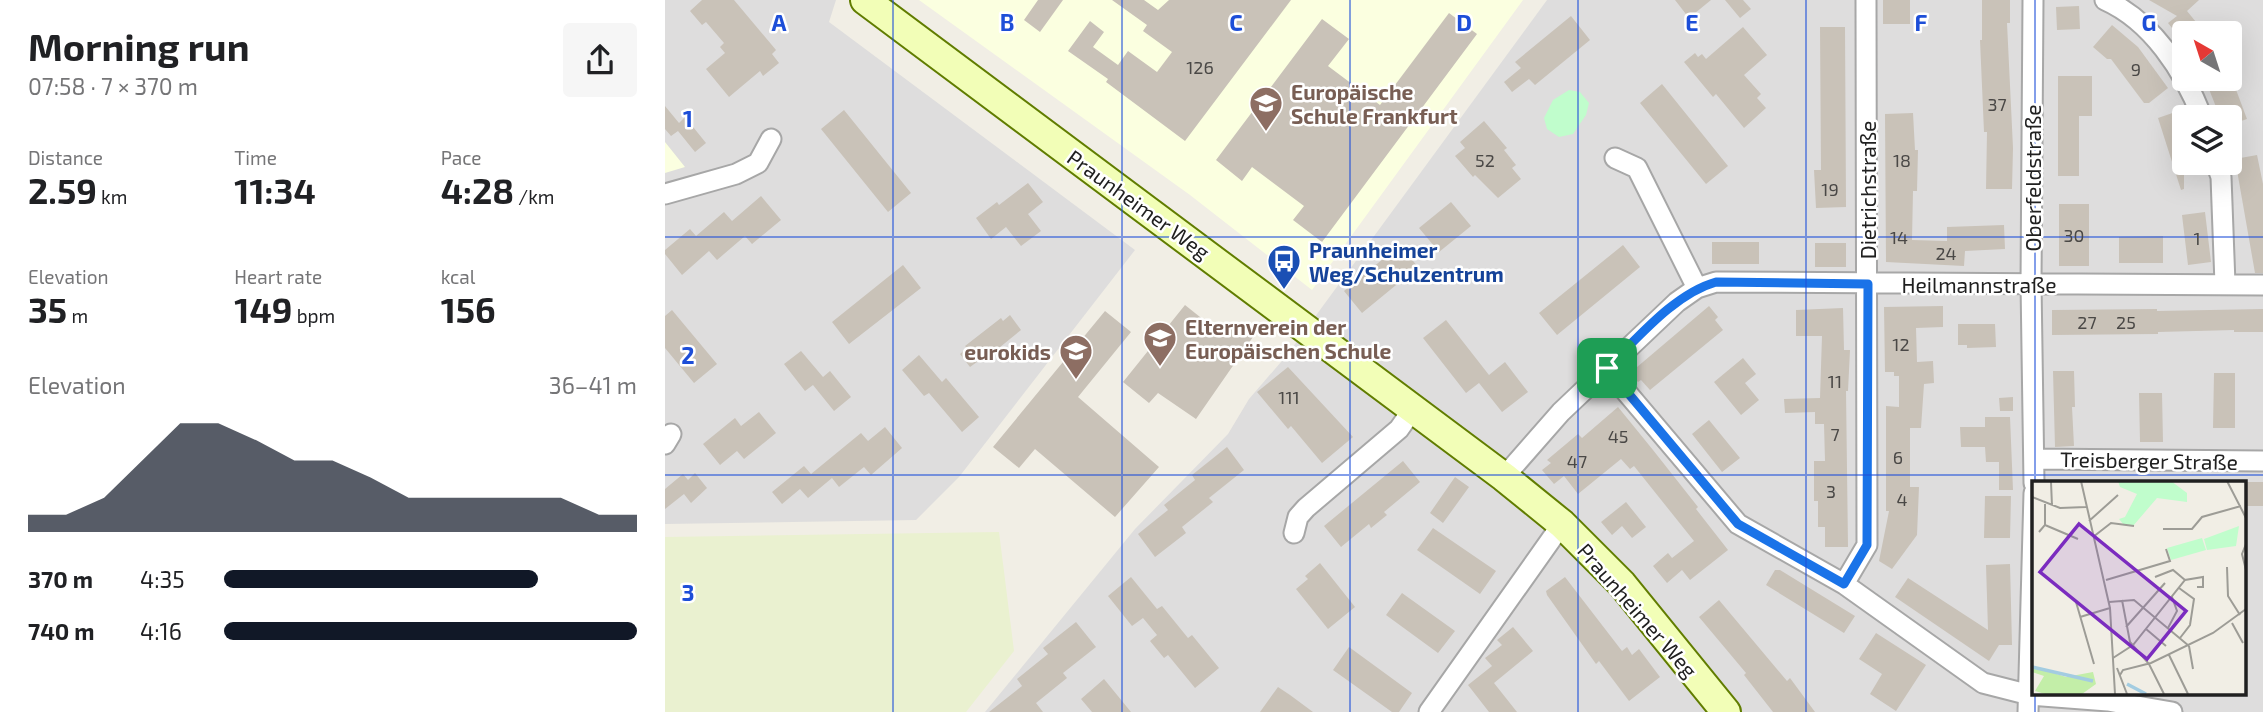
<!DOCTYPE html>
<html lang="en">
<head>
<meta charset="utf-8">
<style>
	:root { --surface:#fff; --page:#f6f6f6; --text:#202124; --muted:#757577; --accent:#111827 }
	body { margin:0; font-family:"Exo 2",sans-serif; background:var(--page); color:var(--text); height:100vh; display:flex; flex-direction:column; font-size:26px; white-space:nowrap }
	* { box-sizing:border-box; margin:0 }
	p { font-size:23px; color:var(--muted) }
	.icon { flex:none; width:38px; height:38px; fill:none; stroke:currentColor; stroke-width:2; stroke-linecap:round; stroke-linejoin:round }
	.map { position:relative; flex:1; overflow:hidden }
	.drawer { display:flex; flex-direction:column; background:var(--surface); width:665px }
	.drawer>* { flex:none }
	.needle { width:46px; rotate:321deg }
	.fabs { position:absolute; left:1507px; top:21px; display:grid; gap:14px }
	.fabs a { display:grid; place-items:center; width:70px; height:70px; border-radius:7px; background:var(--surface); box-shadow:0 7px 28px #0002; font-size:35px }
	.pin { position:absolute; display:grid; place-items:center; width:60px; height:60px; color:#fff; margin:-30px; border-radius:14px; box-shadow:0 4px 10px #0006 }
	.round { display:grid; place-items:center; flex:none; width:74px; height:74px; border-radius:7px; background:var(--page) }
	.head { display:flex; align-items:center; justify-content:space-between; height:119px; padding:0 28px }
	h1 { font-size:38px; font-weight:700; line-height:52px }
	.stats { display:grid; grid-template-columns:repeat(3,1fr); gap:10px; height:119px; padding:7px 28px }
	.stats div { display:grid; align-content:center }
	.stats b { font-size:35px; font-weight:700 }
	.stats small { font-size:19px; font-weight:400 }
	.stats p { font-size:19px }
	.chart { height:196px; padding:14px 28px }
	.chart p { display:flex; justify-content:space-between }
	.chart svg { width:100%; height:126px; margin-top:7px; fill:var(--accent); opacity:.7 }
	ul { padding:0 28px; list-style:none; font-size:23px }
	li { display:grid; grid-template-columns:112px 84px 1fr; align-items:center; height:52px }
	li i { height:18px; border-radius:9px; background:var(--accent) }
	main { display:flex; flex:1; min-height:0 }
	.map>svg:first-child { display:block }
	.residential { fill:#dedddd; fill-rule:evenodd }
	.education { fill:#fbffe0 }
	.farmland { fill:#eaf1d0 }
	.park { fill:#c0fdcc }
	.building { fill:#c9c2b8 }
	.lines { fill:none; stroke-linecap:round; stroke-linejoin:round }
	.street-casing { stroke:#a7a7a7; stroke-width:23 }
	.secondary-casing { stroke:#617d00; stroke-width:32 }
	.street { stroke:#fff; stroke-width:19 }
	.secondary { stroke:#f2feb7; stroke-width:28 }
	.route-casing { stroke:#fff; stroke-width:14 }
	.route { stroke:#1a73e8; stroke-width:9 }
	.grid { fill:none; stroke:#1d4ed8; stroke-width:2; stroke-opacity:0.55 }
	.labels { text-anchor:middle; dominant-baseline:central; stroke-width:5; stroke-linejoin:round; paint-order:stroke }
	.number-label { font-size:18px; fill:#4a4846 }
	.education-label { font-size:21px; font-weight:bold; fill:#785e54; stroke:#fff; text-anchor:start }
	.street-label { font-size:21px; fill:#202020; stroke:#fff }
	.transit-label { font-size:21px; font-weight:bold; fill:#164399; stroke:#fff; text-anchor:start }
	.inset-river { fill:none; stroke:#a3cce1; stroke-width:3.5 }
	.inset-road { fill:none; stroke:#9d9c96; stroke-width:2 }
	.view { fill:#7b2cbf; fill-opacity:0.15; stroke:#7b2cbf; stroke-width:3.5 }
	.inset-edge { fill:none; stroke:#202020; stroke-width:3.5 }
	.grid-label { font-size:23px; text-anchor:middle; font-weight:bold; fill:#1d4ed8; stroke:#fff; stroke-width:5; stroke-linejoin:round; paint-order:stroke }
</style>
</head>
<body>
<main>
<section class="drawer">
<div class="head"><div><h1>Morning run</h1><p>07:58 · 7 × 370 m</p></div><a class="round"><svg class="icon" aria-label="share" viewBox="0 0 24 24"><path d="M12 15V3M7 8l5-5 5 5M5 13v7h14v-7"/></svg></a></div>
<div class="stats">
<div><p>Distance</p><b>2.59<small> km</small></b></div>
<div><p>Time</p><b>11:34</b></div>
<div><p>Pace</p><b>4:28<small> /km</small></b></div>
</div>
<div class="stats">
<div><p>Elevation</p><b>35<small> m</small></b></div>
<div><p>Heart rate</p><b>149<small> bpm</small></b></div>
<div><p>kcal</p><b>156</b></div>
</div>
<div class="chart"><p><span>Elevation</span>36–41 m</p>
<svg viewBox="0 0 160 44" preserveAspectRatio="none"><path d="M0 44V38L10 38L20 32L30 19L40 6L50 6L60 12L70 19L80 19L90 25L100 32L110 32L120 32L130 32L140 32L150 38L160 38V44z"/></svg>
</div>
<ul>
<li><b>370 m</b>4:35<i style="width:76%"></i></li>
<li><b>740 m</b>4:16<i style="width:100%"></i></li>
</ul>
</section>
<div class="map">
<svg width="1598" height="712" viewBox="0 0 1598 712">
	<rect width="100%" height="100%" fill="#f1eee5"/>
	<path class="residential" d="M0,0H171L164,22L470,250L294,477L251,520L0,524Z
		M882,0H1598V712H320L470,529L563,434L584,399L622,355ZM1519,33H1564V79H1519ZM1519,117H1564V163H1519ZM1369,483H1579V693H1369Z"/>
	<path class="education" d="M254,0H858L647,290L525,195Z
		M0,142L20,167L0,173Z"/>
	<path class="farmland" d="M334,532L349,651L301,712H0V537Z"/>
	<path class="park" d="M904,90L915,92L924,103L921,115L908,134L894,137L882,129L879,118L888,100Z"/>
	<path class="building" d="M37,0H69L111,50L107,54L114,63L98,76L95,71L64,97L41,69L60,53L55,47L59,43L41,22L37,25L25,11Z
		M373,0H398L375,32L359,20Z
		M447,0H479L493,10L504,0H626L520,141L441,82L443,79L403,51L425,21L439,32L428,47L453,65L463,51L492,72L507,52L478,31L482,25Z
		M1010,0H1046L1024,18Z
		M1060,0H1078L1086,9L1075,18Z
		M1218,0H1245V24H1218Z
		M1317,0H1345V23H1342L1348,148L1347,189H1321L1322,132H1319L1315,40H1317Z
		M1484,0H1534L1522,11L1540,33H1511L1503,23L1512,16Z
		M1414,6L1415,29L1392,30L1391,7Z
		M784,13L812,34L657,242L628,220L639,206L587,167L577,181L551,160L657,19L684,39L663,66L715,105Z
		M906,16L925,40L870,85L864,79L847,92L839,82L856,68L850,62Z
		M1447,25L1473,47L1503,88L1484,103H1479L1446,59H1442L1428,47Z
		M1078,27L1102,55L1079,75L1096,94L1092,98L1101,108L1079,128L1051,94L1048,97L1019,62L1030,53L1033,57L1037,54L1041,59Z
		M1155,27H1180L1181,207L1151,208L1149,170H1156Z
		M1393,76H1427V116H1414V176H1393Z
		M1540,79H1567L1582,119L1564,125V117H1555Z
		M997,84L1063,166L1041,184L975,103Z
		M0,106L14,123L20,117L41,143L30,152L13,131L6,136L0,129Z
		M1519,109V189L1516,190L1493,118Z
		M179,110L246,193L223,212L156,129Z
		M1248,113L1250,150H1253L1252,191H1248L1247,240L1282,241V227L1339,225L1340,249L1300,251L1299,266L1221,262L1220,114Z
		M819,121L842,148L839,150L851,165L847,168L856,179L833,198L810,175L808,177L790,156L800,148L795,142Z
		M1592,155L1598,184V273H1590L1570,159Z
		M363,183L378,202L363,214L376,231L356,246L341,227L326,239L311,218L332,202L334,205Z
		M96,196L116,220L87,244L80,236L52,260L44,251L17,275L0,254V250L25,229L31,236L59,212L67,221Z
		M786,202L806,226L774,252L754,228Z
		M1394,204H1424V266H1394Z
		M1540,212L1546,262L1523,265L1517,215Z
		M1498,236V263H1454V237Z
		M1047,242H1094V264H1047Z
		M1150,243H1181V267H1150Z
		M735,245L753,267L697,313L679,291Z
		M958,245L975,267L892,335L874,313Z
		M238,265L256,288L184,344L167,322Z
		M520,305L555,333L576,324L590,334L531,419L493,393L484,403L458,382Z
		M1044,306L1053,317L1050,320L1058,330L985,390L976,380L973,382L965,373Z
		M1278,306V327L1251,328L1252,362L1268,361L1269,383L1259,384L1256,428H1245V487H1254L1252,535L1227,569L1214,561L1224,511H1221V406L1234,407V376H1229V372H1220L1219,307Z
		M1178,308L1179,350H1185L1183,391H1181L1183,547H1160V527H1153V501H1149V461H1160L1159,424H1150V412L1120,413L1119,399L1155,398L1157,336H1131V310Z
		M1492,309V311L1598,309V332H1569V330L1493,332V334L1387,335V310Z
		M7,310L52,364L29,383L0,348V316Z
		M440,311L466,332L413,397L494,467L450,517L370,449L354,468L328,447Z
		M345,315L356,330L324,356L323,354L305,367L295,354L302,348L300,346L336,318L338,321Z
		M781,320L824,375L840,362L863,392L837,412L814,383L801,393L758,338Z
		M1293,324H1330L1331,347L1302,348V345H1293Z
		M136,351L158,377L165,371L186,397L169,411L148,385L140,391L119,364Z
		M254,355L277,382L281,378L314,417L297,432L264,393L259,396L237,370Z
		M1078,358L1091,374L1080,383L1094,400L1076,415L1049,382Z
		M623,367L688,437L657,463L626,426L623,429L592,392Z
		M1388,371H1409L1410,407H1407L1409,446L1390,447Z
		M1549,373H1570V428H1548Z
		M1474,393H1497L1498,442H1475Z
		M1348,397V411H1335L1334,398Z
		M953,407L988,450L1033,507L1031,509L1063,550L1025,580L1017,570L1002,583L988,566L1003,553L1007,558L1029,541L969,466L965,469L956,459L913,494L899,476L889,484L877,470L886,463L882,460L913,434L917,438Z
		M94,412L111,433L79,459L72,451L55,465L38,444L70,418L76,426Z
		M1320,417H1345L1348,490H1334V462H1321L1320,447H1296L1295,427H1320Z
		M1044,420L1075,458L1057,472L1027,434Z
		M220,427L237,448L206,475L199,467L174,487L167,478L143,498L135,489L117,504L107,492L139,466L146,474L196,433L203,441Z
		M562,447L579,470L544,498L548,502L517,527L521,533L490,557L473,534L503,510L499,505L530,480L527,475Z
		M738,461L755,482L719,512L722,515L706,528L704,524L676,547L659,526Z
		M30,473L42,488L26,503L19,494L0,509V489L18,474L23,480Z
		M790,477L804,487L778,523L765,513Z
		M1598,482V506H1579V482Z
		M1320,496H1346L1345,538H1319Z
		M961,502L981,527L967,538L957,526L947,535L936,522Z
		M768,528L831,571L815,594L752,550Z
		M655,563L690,607L663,629L631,589L643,579L640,576Z
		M1345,564L1347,645H1334L1324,661L1230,597L1243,578L1323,630L1321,565Z
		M1110,570H1115L1190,616L1179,633L1101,585Z
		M466,577L492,609L497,606L523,638L527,635L554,668L530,688L503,655L499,658L485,641L492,635L478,618L467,626L443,596Z
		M900,577L957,651L962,647L967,655L974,649L995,677L964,701L934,661L931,664L882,595L881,591Z
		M737,593L790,631L773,653L721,615Z
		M1054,600L1122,681L1125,678L1150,712H1108L1079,675L1081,673L1034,617Z
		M411,622L431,647L398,673L402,678L371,703L378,712H324L357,686L352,679L383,654L378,648Z
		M848,627L868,651L829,683L852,712H824L803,685L827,666L820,658L837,645L832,640Z
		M1211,633L1261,665L1231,711L1205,694L1217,674L1194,659Z
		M684,647L747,693L734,712H727L668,670Z
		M439,679L466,712H427L416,699Z
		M613,687L625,695L648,712H595Z"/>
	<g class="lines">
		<defs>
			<path id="street" d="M1368,0L1366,283L1369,483
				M1440,0C1487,21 1519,71 1537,117
				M950,158L972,168L1032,288
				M1551,163L1556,177L1560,284
				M0,194L71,174L93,163L106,139
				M941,368L1073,524L1179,584L1318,683L1365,695L1443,701L1507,712
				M0,444L6,434
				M1369,459L1598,461
				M839,477L896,412L1012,302L1032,288L1051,282L1598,285
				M629,533L633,517L641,508L734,429L748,409
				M1179,584L1202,545L1201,0
				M764,712L897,524
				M1363,712L1369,493"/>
			<path id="secondary" d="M200,0L839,477L897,524L957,584L1061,712"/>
		</defs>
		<use href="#street" class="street-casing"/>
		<use href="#secondary" class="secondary-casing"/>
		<use href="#street" class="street"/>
		<use href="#secondary" class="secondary"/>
	</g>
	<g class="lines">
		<defs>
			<path id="route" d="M1051,282L1203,284L1202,545L1179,584L1073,524L942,368C973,338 1009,294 1051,282Z"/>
		</defs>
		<use href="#route" class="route-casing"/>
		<use href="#route" class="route"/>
	</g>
	<path class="grid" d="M228,0V712M457,0V712M685,0V712M913,0V712M1141,0V712M1370,0V483M0,237H1598M0,475H1598M1370,693V712"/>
	<defs>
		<symbol id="school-pin" viewBox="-11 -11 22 30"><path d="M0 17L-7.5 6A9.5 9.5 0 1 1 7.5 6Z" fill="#8d6e63" stroke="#fff"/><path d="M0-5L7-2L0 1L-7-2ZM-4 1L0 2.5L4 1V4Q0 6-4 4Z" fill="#fff"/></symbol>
		<symbol id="bus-pin" viewBox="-11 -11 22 30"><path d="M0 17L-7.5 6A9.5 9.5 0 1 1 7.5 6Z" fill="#1a4fb4" stroke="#fff"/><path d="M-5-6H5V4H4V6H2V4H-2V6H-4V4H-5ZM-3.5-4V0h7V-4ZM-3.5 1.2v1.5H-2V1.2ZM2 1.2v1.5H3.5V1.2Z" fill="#fff"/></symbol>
	</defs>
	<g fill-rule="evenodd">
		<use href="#school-pin" x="582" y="84" width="38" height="52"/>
		<use href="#bus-pin" x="600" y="242" width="38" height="52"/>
		<use href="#school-pin" x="476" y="319" width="38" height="52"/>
		<use href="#school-pin" x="392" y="332" width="38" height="52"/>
	</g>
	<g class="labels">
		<g class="number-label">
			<text x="535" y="67">126</text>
			<text x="1471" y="69">9</text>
			<text x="1332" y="104">37</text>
			<text x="820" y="160">52</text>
			<text x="1237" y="160">18</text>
			<text x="1165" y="189">19</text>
			<text x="1409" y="235">30</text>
			<text x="1234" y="237">14</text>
			<text x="1532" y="238">1</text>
			<text x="1281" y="253">24</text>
			<text x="1422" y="322">27</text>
			<text x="1461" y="322">25</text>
			<text x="1236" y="344">12</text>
			<text x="1170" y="381">11</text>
			<text x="624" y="397">111</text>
			<text x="1170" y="434">7</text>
			<text x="953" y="436">45</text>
			<text x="1233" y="457">6</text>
			<text x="912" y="461">47</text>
			<text x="1166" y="491">3</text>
			<text x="1237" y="499">4</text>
		</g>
		<g class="education-label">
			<text x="626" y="91">Europäische<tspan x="626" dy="24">Schule Frankfurt</tspan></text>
			<text x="520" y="326">Elternverein der<tspan x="520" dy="24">Europäischen Schule</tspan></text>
			<text x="386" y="351" text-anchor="end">eurokids</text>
		</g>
		<g class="street-label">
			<text transform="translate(1367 178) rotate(-90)">Oberfeldstraße</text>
			<text transform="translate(1202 190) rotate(-90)">Dietrichstraße</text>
			<text transform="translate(474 204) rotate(36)">Praunheimer Weg</text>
			<text x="1314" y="284">Heilmannstraße</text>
			<text transform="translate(1484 460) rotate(1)">Treisberger Straße</text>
			<text transform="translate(973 610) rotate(49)">Praunheimer Weg</text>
		</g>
		<g class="transit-label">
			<text x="644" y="249">Praunheimer<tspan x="644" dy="24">Weg/Schulzentrum</tspan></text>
		</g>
	</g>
	<g transform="translate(1367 481)">
		<rect width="214" height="214" fill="#f1eee5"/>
		<path d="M0,185L34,196L61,191L64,203L50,213H13L3,210L12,195L0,191Z" fill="#c3eea8"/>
		<path d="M86,0H139L155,12V21L125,17L101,45L92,44L87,38L93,36L105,13L88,6ZM207,45L204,65L175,69L172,58ZM170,57L174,69L139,79L135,67Z" fill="#c0fdcc"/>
		<path class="inset-river" d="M0,186L61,200M95,203L114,213"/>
		<path class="inset-road" d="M49,0L78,127L83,213M195,0L214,37M19,1L20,25M0,16L28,27L54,26M57,40L86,14M13,44L46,58M131,48H160L170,36L209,25M7,51L13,44V23M61,56L79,42L102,45M214,63L210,73L214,89M195,86L196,115L208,134M123,96L141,89L153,99M74,99L138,80L134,68M147,107L162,118L158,144L148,157M90,119L98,161L117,183L132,213M44,121L62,183M77,121L102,119L157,165M48,136L78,127M200,142L211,162M94,146L133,102M136,147L145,130L140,116M114,148L134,165M157,165L161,188M137,174L156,213M81,177L101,164L153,99L171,96V106H165M85,187L95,213M88,194L91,189L119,182L181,152L214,128"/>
		<path class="view" d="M47,43L154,130L115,178L8,91Z"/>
		<rect width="214" height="214" class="inset-edge"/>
	</g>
	<g class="grid-label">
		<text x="114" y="31">A</text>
		<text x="342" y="31">B</text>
		<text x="571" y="31">C</text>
		<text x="799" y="31">D</text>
		<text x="1027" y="31">E</text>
		<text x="1256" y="31">F</text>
		<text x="1484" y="31">G</text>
		<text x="23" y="127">1</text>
		<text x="23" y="364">2</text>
		<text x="23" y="601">3</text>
	</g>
</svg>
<div class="fabs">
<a><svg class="needle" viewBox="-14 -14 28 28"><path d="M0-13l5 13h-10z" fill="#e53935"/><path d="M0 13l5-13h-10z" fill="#757577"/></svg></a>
<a><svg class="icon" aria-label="layers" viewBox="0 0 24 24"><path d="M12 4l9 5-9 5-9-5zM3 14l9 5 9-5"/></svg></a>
</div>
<div class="pin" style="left:942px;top:368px;background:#1e9e55"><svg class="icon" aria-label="arrive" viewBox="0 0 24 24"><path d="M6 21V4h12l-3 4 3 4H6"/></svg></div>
</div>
</main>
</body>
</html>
